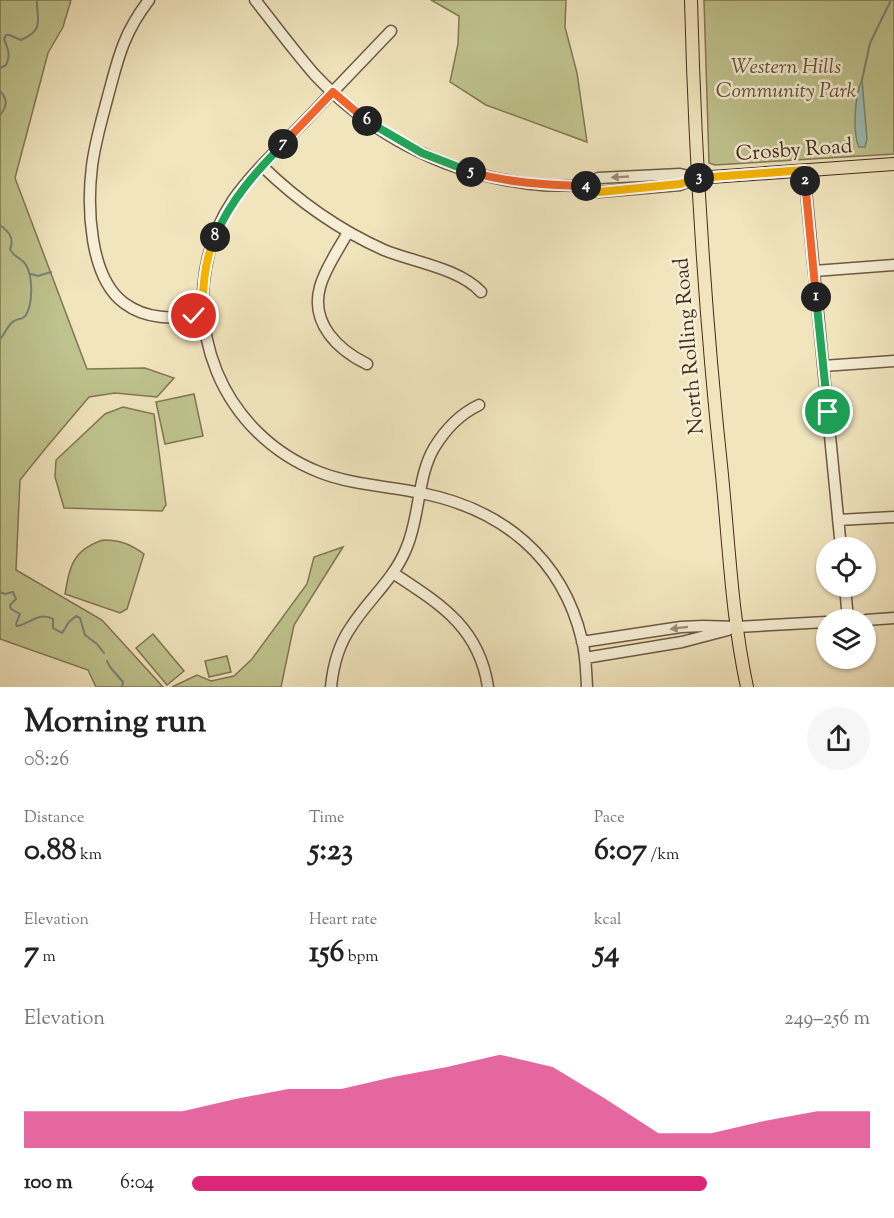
<!DOCTYPE html>
<html lang="en">
<head>
<meta charset="utf-8">
<style>
	:root { --surface:#fff; --page:#f6f6f6; --text:#222; --muted:#767676; --accent:#db2777 }
	body { margin:0; font-family:"Sorts Mill Goudy",serif; background:var(--page); color:var(--text); height:100vh; display:flex; flex-direction:column; font-size:22px; white-space:nowrap }
	* { box-sizing:border-box; margin:0 }
	p { font-size:20px; color:var(--muted) }
	.icon { flex:none; width:33px; height:33px; fill:none; stroke:currentColor; stroke-width:2; stroke-linecap:round; stroke-linejoin:round }
	.map { position:relative; height:687px; overflow:hidden }
	.panel { display:flex; flex-direction:column; background:var(--surface); flex:1 }
	.panel>* { flex:none }
	.buttons { position:absolute; left:816px; top:537px; display:grid; gap:12px }
	.buttons a { display:grid; place-items:center; width:60px; height:60px; border-radius:50%; background:var(--surface); box-shadow:0 2px 4px #0004; font-size:30px }
	.pin { position:absolute; display:grid; place-items:center; width:51px; height:51px; color:#fff; margin:-26px; border:3px solid #fff; border-radius:50%; box-shadow:0 2px 6px #0007 }
	.km { position:absolute; width:30px; height:30px; margin:-15px; border-radius:50%; background:#222; color:#fff; font-size:16px; line-height:30px; text-align:center }
	.round { display:grid; place-items:center; flex:none; width:63px; height:63px; border-radius:32px; background:var(--page) }
	.head { display:flex; align-items:center; justify-content:space-between; height:102px; padding:0 24px }
	h1 { font-size:33px; font-weight:700; line-height:45px }
	.metrics { display:grid; grid-template-columns:repeat(3,1fr); gap:9px; height:102px; padding:6px 24px }
	.metrics div { display:grid; align-content:center }
	.metrics b { font-size:30px; font-weight:700 }
	.metrics small { font-size:16px; font-weight:400 }
	.metrics p { font-size:16px }
	.chart { height:168px; padding:12px 24px }
	.chart p { display:flex; justify-content:space-between }
	.chart svg { width:100%; height:108px; margin-top:6px; fill:var(--accent); opacity:.7 }
	ul { padding:0 24px; list-style:none; font-size:20px }
	li { display:grid; grid-template-columns:96px 72px 1fr; align-items:center; height:45px }
	li i { height:15px; border-radius:8px; background:var(--accent) }
	.map>svg:first-child { display:block }
	.green { fill:#bfc38e; stroke:#827754; stroke-width:1.5 }
	.water { fill:#9bbfb5; stroke:#788477; stroke-width:1.5 }
	.lines { fill:none; stroke-linecap:round; stroke-linejoin:round }
	.stream { stroke:#788477; stroke-width:2 }
	.minor-casing { stroke:#6f5a44; stroke-width:13 }
	.major-casing { stroke:#442b1b; stroke-width:14 }
	.minor { stroke:#f6eed5; stroke-width:10 }
	.major { stroke:#f1e5be; stroke-width:12 }
	.oneway { fill:#9d8c78 }
	.split-1-casing { stroke:#fff; stroke-width:12 }
	.split-2-casing { stroke:#fff; stroke-width:12 }
	.split-3-casing { stroke:#fff; stroke-width:12 }
	.split-4-casing { stroke:#fff; stroke-width:12 }
	.split-5-casing { stroke:#fff; stroke-width:12 }
	.split-6-casing { stroke:#fff; stroke-width:12 }
	.split-7-casing { stroke:#fff; stroke-width:12 }
	.split-8-casing { stroke:#fff; stroke-width:12 }
	.split-9-casing { stroke:#fff; stroke-width:12 }
	.split-1 { stroke:#22a559; stroke-width:8 }
	.split-2 { stroke:#f0652b; stroke-width:8 }
	.split-3 { stroke:#f5b400; stroke-width:8 }
	.split-4 { stroke:#f5b400; stroke-width:8 }
	.split-5 { stroke:#f0652b; stroke-width:8 }
	.split-6 { stroke:#22a559; stroke-width:8 }
	.split-7 { stroke:#f0652b; stroke-width:8 }
	.split-8 { stroke:#22a559; stroke-width:8 }
	.split-9 { stroke:#f5b400; stroke-width:8 }
	.labels { text-anchor:middle; dominant-baseline:central; stroke-width:5; stroke-linejoin:round; paint-order:stroke }
	.park-label { font-size:21px; font-style:italic; fill:#635138; stroke:#f6eed5 }
	.street-label { font-size:21px; fill:#442b1b; stroke:#f6eed5 }
</style>
</head>
<body>
<div class="map">
<svg width="894" height="687" viewBox="0 0 894 687">
	<rect width="100%" height="100%" fill="#f1e5be"/>
	<filter id="stains"><feTurbulence type="fractalNoise" baseFrequency=".00333" numOctaves="4"/><feColorMatrix values="0 0 0 0 .2 0 0 0 0 .09 0 0 0 0 .02 0 0 0 .5 -.17"/></filter>
	<radialGradient id="worn" r=".72"><stop offset=".6" stop-color="#630" stop-opacity="0"/><stop offset="1" stop-color="#630" stop-opacity=".3"/></radialGradient>
	<path class="green" d="M0,0H71L63,27L48,53L15,178L87,369L145,368L174,378L157,397L115,393L89,397L45,449L20,480L16,570L102,620L163,687H96L88,670L0,639Z
		M431,0H566L565,27L577,73L587,142L486,105L450,82L458,44L459,16Z
		M704,0H894V154L715,165L709,163Z
		M194,394L203,436L165,444L156,402Z
		M123,407L154,414L166,505L162,511L64,508L55,477L56,460L105,414Z
		M103,540C120,540 130,544 144,554L127,609L120,613L65,594C70,565 73,550 103,540Z
		M343,547L294,625L281,687H172L197,675L211,681L234,676L252,659L307,584L314,557Z
		M153,634L184,671L167,685L136,648Z
		M227,656L231,672L209,677L205,661Z"/>
	<path class="water" d="M862,80L867,139L865,147H859C852,132 855,94 862,80Z"/>
	<g class="lines">
		<path class="stream" d="M0,68L6,65C11,56 8,49 4,39L6,35H9L21,40C46,29 36,19 37,0
			M862,80L870,43L891,0
			M0,91C8,99 7,107 0,115
			M0,225C8,231 15,238 10,249C13,257 22,258 26,265C33,277 33,303 26,315C23,320 19,318 14,321C8,324 5,334 0,339
			M31,274L38,276L51,272
			M0,592L5,594L13,592L16,599L10,605L11,609L20,614L16,624L17,626C30,624 39,611 53,619V628L62,633L69,622L76,616L80,618L85,635L97,644L104,653
			M107,661L110,667L123,682L122,687"/>
		<defs>
			<path id="minor" d="M149,0C139,13 130,28 124,43C117,60 113,78 108,96C102,119 95,142 92,166C87,206 89,277 124,303C148,321 175,318 203,316
				M255,0C275,25 294,51 315,75C364,127 426,163 495,178C510,181 526,184 541,185C561,187 581,182 599,192L680,185L697,178
				M391,31C362,61 333,92 303,123C279,148 253,172 233,200C199,251 194,316 217,372C236,418 273,454 319,472C352,485 387,486 421,493C502,509 562,557 582,640C586,655 586,671 587,687
				M262,166C298,201 337,229 384,250C413,262 459,268 481,292
				M804,170L841,548
				M588,186L598,178L680,174L697,178
				M348,232C339,249 325,268 320,287C310,323 338,350 367,364
				M814,271L894,265
				M823,366L894,361
				M838,520L894,517
				M393,573C440,604 479,627 488,687
				M845,586L848,620
				M866,620L894,618
				M582,642L681,627L703,626L737,627L826,622
				M585,658L682,642L728,630
				M331,687C333,667 339,644 351,627C368,600 394,579 406,549C420,518 417,477 434,448C445,430 460,414 479,405"/>
			<path id="major" d="M691,0C695,159 705,317 722,475C729,546 732,618 747,687
				M697,178L894,164"/>
		</defs>
		<use href="#minor" class="minor-casing"/>
		<use href="#major" class="major-casing"/>
		<use href="#minor" class="minor"/>
		<use href="#major" class="major"/>
	</g>
	<defs><path id="oneway-solid" d="M-6-.8H1V-3.2L6.5 0L1 3.2V.8H-6Z" transform="scale(1.5)"/></defs>
	<g class="oneway">
		<use href="#oneway-solid" transform="translate(620 177) rotate(177)"/>
		<use href="#oneway-solid" transform="translate(679 628) rotate(173)"/>
	</g>
	<g class="lines">
		<defs>
			<path id="split-1" d="M816,297L828,412"/>
			<path id="split-2" d="M805,181L816,297"/>
			<path id="split-3" d="M699,178L804,170L805,181"/>
			<path id="split-4" d="M586,186L599,192L680,184L699,178"/>
			<path id="split-5" d="M471,172C509,183 546,185 586,186"/>
			<path id="split-6" d="M367,121L422,153L471,172"/>
			<path id="split-7" d="M283,144L333,92L367,121"/>
			<path id="split-8" d="M215,237C231,199 256,172 283,144"/>
			<path id="split-9" d="M194,316H203C202,289 204,262 215,237"/>
		</defs>
		<use href="#split-1" class="split-1-casing"/>
		<use href="#split-2" class="split-2-casing"/>
		<use href="#split-3" class="split-3-casing"/>
		<use href="#split-4" class="split-4-casing"/>
		<use href="#split-5" class="split-5-casing"/>
		<use href="#split-6" class="split-6-casing"/>
		<use href="#split-7" class="split-7-casing"/>
		<use href="#split-8" class="split-8-casing"/>
		<use href="#split-9" class="split-9-casing"/>
		<use href="#split-1" class="split-1"/>
		<use href="#split-2" class="split-2"/>
		<use href="#split-3" class="split-3"/>
		<use href="#split-4" class="split-4"/>
		<use href="#split-5" class="split-5"/>
		<use href="#split-6" class="split-6"/>
		<use href="#split-7" class="split-7"/>
		<use href="#split-8" class="split-8"/>
		<use href="#split-9" class="split-9"/>
	</g>
	<g class="labels">
		<g class="park-label">
			<text x="786" y="68">Western Hills<tspan x="786" dy="24">Community Park</tspan></text>
		</g>
		<g class="street-label">
			<text transform="translate(794 151) rotate(-4)">Crosby Road</text>
			<text transform="translate(690 346) rotate(-95)">North Rolling Road</text>
		</g>
	</g>
	<rect width="100%" height="100%" filter="url(#stains)"/>
	<rect width="100%" height="100%" fill="url(#worn)"/>
</svg>
<div class="buttons">
<a><svg class="icon" aria-label="locate" viewBox="0 0 24 24"><circle cx="12" cy="12" r="6"/><path d="M12 2v4M12 18v4M2 12h4M18 12h4"/></svg></a>
<a><svg class="icon" aria-label="layers" viewBox="0 0 24 24"><path d="M12 4l9 5-9 5-9-5zM3 14l9 5 9-5"/></svg></a>
</div>
<div class="pin" style="left:828px;top:412px;background:#1e9e55"><svg class="icon" aria-label="arrive" viewBox="0 0 24 24"><path d="M6 21V4h12l-3 4 3 4H6"/></svg></div>
<div class="pin" style="left:194px;top:316px;background:#d93025"><svg class="icon" aria-label="check" viewBox="0 0 24 24"><path d="M5 12l5 5 9-10"/></svg></div>
<b class="km" style="left:816px;top:297px">1</b>
<b class="km" style="left:805px;top:181px">2</b>
<b class="km" style="left:699px;top:178px">3</b>
<b class="km" style="left:586px;top:186px">4</b>
<b class="km" style="left:471px;top:172px">5</b>
<b class="km" style="left:367px;top:121px">6</b>
<b class="km" style="left:283px;top:144px">7</b>
<b class="km" style="left:215px;top:237px">8</b>
</div>
<section class="panel">
<div class="head"><div><h1>Morning run</h1><p>08:26</p></div><a class="round"><svg class="icon" aria-label="share" viewBox="0 0 24 24"><path d="M12 15V3M7 8l5-5 5 5M5 13v7h14v-7"/></svg></a></div>
<div class="metrics">
<div><p>Distance</p><b>0.88<small> km</small></b></div>
<div><p>Time</p><b>5:23</b></div>
<div><p>Pace</p><b>6:07<small> /km</small></b></div>
</div>
<div class="metrics">
<div><p>Elevation</p><b>7<small> m</small></b></div>
<div><p>Heart rate</p><b>156<small> bpm</small></b></div>
<div><p>kcal</p><b>54</b></div>
</div>
<div class="chart"><p><span>Elevation</span>249–256 m</p>
<svg viewBox="0 0 160 44" preserveAspectRatio="none"><path d="M0 44V29L10 29L20 29L30 29L40 24L50 20L60 20L70 15L80 11L90 6L100 11L110 24L120 38L130 38L140 33L150 29L160 29V44z"/></svg>
</div>
<ul>
<li><b>100 m</b>6:04<i style="width:76%"></i></li>
</ul>
</section>
</body>
</html>
